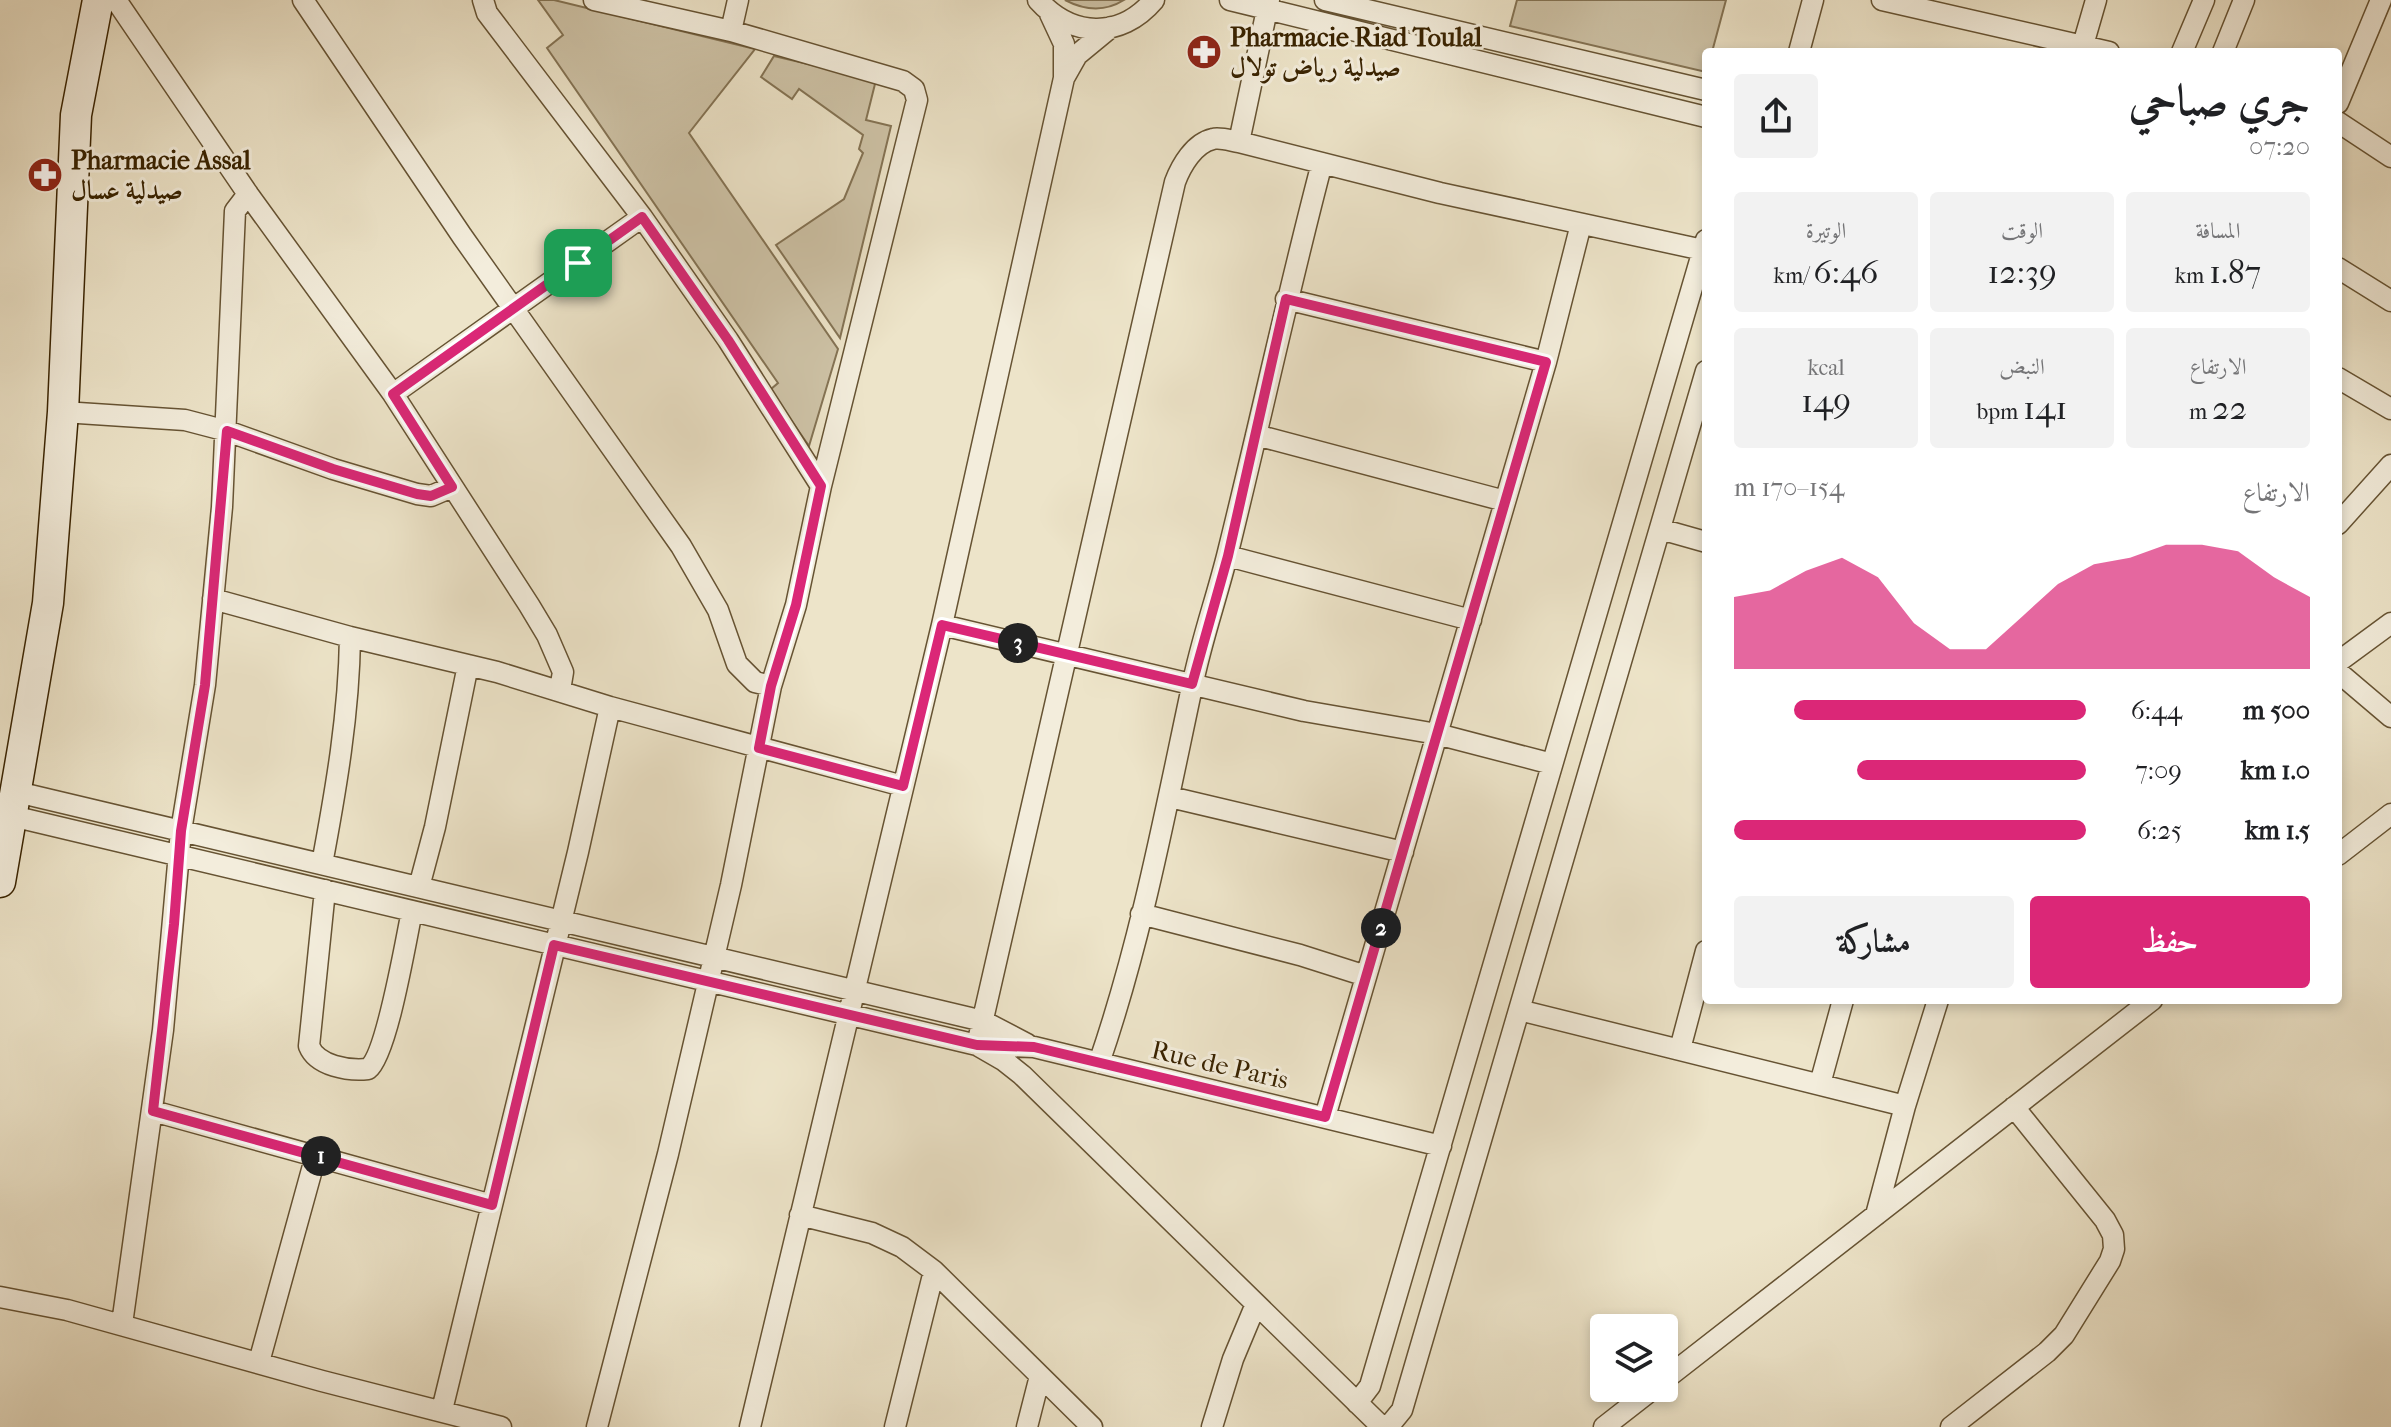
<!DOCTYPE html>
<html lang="ar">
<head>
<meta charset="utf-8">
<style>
	:root { --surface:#fff; --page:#f2f2f2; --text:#202124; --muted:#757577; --accent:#db2777 }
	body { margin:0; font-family:"IM FELL French Canon",Amiri,serif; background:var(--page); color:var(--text); direction:rtl; height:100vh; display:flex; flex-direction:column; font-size:30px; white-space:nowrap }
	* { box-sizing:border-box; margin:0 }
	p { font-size:26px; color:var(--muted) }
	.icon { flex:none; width:44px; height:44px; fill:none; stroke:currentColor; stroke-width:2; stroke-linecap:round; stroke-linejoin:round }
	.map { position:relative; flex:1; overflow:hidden; direction:ltr }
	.panel { position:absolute; left:1702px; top:48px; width:640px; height:956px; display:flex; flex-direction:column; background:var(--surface); border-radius:8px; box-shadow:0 4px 12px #0003; direction:rtl }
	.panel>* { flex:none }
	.tools { position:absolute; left:1590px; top:1314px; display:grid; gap:16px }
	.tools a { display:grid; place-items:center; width:88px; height:88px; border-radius:8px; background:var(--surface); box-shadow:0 4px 12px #0003; font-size:40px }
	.pin { position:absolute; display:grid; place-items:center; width:68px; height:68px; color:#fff; margin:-34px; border-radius:16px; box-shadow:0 4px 12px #0006 }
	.km { position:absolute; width:40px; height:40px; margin:-20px; border-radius:50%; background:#222; color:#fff; font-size:22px; line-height:40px; text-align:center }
	.round { display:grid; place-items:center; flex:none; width:84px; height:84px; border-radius:8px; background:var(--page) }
	.summary { display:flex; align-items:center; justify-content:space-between; height:136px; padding:0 32px }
	h1 { font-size:44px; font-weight:600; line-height:60px }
	.stats { display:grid; grid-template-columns:repeat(3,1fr); gap:12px; height:136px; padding:8px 32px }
	.stats div { display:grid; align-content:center; border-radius:8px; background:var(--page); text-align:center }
	.stats b { font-size:34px; font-weight:600 }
	.stats small { font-size:22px; font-weight:400 }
	.stats p { font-size:22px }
	.chart { height:224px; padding:16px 32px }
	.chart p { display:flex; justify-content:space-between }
	.chart svg { width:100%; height:144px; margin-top:8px; fill:var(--accent); opacity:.7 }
	.cta { display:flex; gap:16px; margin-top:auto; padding:16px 32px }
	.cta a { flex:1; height:92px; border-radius:8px; background:var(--accent); color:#fff; font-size:32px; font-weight:600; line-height:92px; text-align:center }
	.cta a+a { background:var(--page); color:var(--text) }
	ul { padding:0 32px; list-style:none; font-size:26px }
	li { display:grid; grid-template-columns:128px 96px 1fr; align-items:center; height:60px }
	li i { height:20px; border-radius:10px; background:var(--accent) }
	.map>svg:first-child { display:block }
	.green { fill:#cec3a7; stroke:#847354; stroke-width:2 }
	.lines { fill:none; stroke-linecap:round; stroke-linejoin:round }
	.street-casing { stroke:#665333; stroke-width:23 }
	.secondary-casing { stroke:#392301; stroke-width:33 }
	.street { stroke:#f3eddc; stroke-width:20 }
	.secondary { stroke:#f3eddc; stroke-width:30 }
	.route-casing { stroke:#fff; stroke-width:16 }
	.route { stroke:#db2777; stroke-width:10 }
	.labels { text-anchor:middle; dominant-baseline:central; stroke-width:6; stroke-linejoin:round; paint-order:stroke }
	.poi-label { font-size:26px; font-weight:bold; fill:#392301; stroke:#f3eddc; text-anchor:start }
	.street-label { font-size:26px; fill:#392301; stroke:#f3eddc }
</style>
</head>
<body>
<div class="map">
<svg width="2391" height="1427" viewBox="0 0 2391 1427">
	<rect width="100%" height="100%" fill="#ede4c9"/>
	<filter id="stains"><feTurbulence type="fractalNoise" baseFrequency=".0025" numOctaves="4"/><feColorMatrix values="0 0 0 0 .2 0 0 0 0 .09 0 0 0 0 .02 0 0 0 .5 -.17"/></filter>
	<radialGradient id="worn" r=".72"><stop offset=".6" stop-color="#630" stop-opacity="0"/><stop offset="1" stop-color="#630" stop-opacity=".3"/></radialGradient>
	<path class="green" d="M538,0H554L755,49L689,133L838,349L809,446L770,390L778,383L547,48L563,35Z
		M1065,0H1124C1105,12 1084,10 1065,0Z
		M1517,0H1726L1712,52H1706V72L1510,26Z
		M774,56L876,80L866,120L891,126L840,338L776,245L844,199L863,153L859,149L863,135L799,89L792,99L761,77Z"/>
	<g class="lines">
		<defs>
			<path id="street" d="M116,0L248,194L393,394L529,605L547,635L563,672L560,690
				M303,0L462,236L681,546L718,610L737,664L755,682L771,686
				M483,0L487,13L642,217L728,340L821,486
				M594,0L731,31L903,81L914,89L917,100L821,486L796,605L771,686L731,885L668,1154L597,1427
				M1038,0C1071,37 1120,40 1154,0
				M1230,0L1706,117
				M1325,0L1706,90
				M1882,0L2109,52
				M1050,14L1064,44V78L1077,55L1111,27
				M731,31L738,0
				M2083,45L2096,0
				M1799,52L1813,0
				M2182,52L2204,0
				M2223,52L2244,0
				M2338,103L2381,0
				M2338,122L2391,157
				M1239,142L1269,0
				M2338,268L2391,301
				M1286,299L1546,362
				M2338,378L2391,409
				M393,394L642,217
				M63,412L185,420L227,431L333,469L417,494L431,496L452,487
				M1256,435L1505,501
				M2338,524L2391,465
				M1660,529L1706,542
				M1228,556L1471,620
				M213,599L350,637L497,672L610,707L903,786
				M942,625L1304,711L1437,734L1552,764
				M2338,662L2391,623
				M2338,672L2391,717
				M17,792L983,1021L1027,1044
				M1170,797L1403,852
				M12,816L977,1045L1034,1047L1441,1146
				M2338,855L2391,814
				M322,864C336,789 349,714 350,637
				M419,887L435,827L468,665
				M325,890L309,1046C317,1066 348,1071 368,1069C387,1055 406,939 412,911
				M1141,914L1300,955L1366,976
				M1519,1010L1905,1106
				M1680,1049L1706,951
				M1099,1063C1141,941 1165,813 1192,687C1201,641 1217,597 1228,552C1260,423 1288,292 1322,163
				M1820,1084L1843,1000
				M153,1111L492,1205
				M1325,1117L1546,362L1581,224
				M800,1215L872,1233L902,1247L934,1271L1092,1427
				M1876,1215L1905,1106L1938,1000
				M0,1297L67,1310L322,1381L501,1427
				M122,1324L163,1030L181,831L205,685L222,507L235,211L248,194
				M259,1362L316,1155
				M1664,1380L2152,1000
				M1357,1403L1370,1386L1706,240
				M442,1410L578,852L610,707
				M750,1427L942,625L1064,78
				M895,1427L934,1271
				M1027,1427L1040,1376
				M1212,1427L1233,1359L1256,1304
				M1382,1427L1022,1075L1003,1060L977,1045L1175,182C1181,166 1194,143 1213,139C1220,137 1232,141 1239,142L1440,193L1703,250
				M1388,1427L1402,1410L1706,371
				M1604,1427L1654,1388
				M1951,1427L2047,1352L2064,1335L2110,1261L2114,1249L2113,1235L2105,1220L2014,1107"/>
			<path id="secondary" d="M0,882L48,603L63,412L76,115L98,0"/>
		</defs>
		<use href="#street" class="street-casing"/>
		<use href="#secondary" class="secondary-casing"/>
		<use href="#street" class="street"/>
		<use href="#secondary" class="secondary"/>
	</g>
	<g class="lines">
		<defs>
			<path id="route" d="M642,217L728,340L821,486L796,605L771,686L759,748L903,786L942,625L1192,684L1228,556L1286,299L1546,362L1325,1117L1034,1047L977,1045L554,945L492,1205L153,1111L174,924L181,831L205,685L227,431L333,469L417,494L431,496L452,487L393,394Z"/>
		</defs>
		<use href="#route" class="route-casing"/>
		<use href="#route" class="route"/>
	</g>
	<defs>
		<symbol id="pharmacy-disc" viewBox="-11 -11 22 22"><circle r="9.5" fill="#8f2418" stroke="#f3eddc"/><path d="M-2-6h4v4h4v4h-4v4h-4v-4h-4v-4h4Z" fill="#fff"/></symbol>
	</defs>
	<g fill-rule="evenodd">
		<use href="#pharmacy-disc" x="1184" y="32" width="40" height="40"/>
		<use href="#pharmacy-disc" x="25" y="155" width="40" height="40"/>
	</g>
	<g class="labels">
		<g class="poi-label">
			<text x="1230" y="37">Pharmacie Riad Toulal<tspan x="1230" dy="30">صيدلية رياض تولال</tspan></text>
			<text x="71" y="160">Pharmacie Assal<tspan x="71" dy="30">صيدلية عسال</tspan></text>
		</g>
		<g class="street-label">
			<text transform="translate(1220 1065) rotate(13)">Rue de Paris</text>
		</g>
	</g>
	<rect width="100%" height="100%" filter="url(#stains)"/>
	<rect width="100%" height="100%" fill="url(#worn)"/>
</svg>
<div class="tools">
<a><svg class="icon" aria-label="layers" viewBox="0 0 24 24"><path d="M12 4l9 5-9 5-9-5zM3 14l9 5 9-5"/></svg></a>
</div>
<div class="pin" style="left:578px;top:263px;background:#1e9e55"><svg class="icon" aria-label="arrive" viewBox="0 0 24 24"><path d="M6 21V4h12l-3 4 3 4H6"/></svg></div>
<b class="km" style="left:321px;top:1156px">1</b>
<b class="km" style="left:1381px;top:928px">2</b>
<b class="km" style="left:1018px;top:643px">3</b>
<section class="panel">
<div class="summary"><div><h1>جري صباحي</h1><p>07:20</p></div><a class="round"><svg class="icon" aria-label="share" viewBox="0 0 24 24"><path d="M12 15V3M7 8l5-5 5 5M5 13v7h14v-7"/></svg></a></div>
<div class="stats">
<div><p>المسافة</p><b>1.87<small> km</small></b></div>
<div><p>الوقت</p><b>12:39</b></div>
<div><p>الوتيرة</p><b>6:46<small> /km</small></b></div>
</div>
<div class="stats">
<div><p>الارتفاع</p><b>22<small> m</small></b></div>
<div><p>النبض</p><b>141<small> bpm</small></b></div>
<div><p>kcal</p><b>149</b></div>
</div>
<div class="chart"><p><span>الارتفاع</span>154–170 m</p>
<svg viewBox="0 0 160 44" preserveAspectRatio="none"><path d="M0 44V22L10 20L20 14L30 10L40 16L50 30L60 38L70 38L80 28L90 18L100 12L110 10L120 6L130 6L140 8L150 16L160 22V44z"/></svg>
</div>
<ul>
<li><b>500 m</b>6:44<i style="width:83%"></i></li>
<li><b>1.0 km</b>7:09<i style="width:65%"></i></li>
<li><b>1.5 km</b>6:25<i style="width:100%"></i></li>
</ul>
<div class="cta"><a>حفظ</a><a>مشاركة</a></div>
</section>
</div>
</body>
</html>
